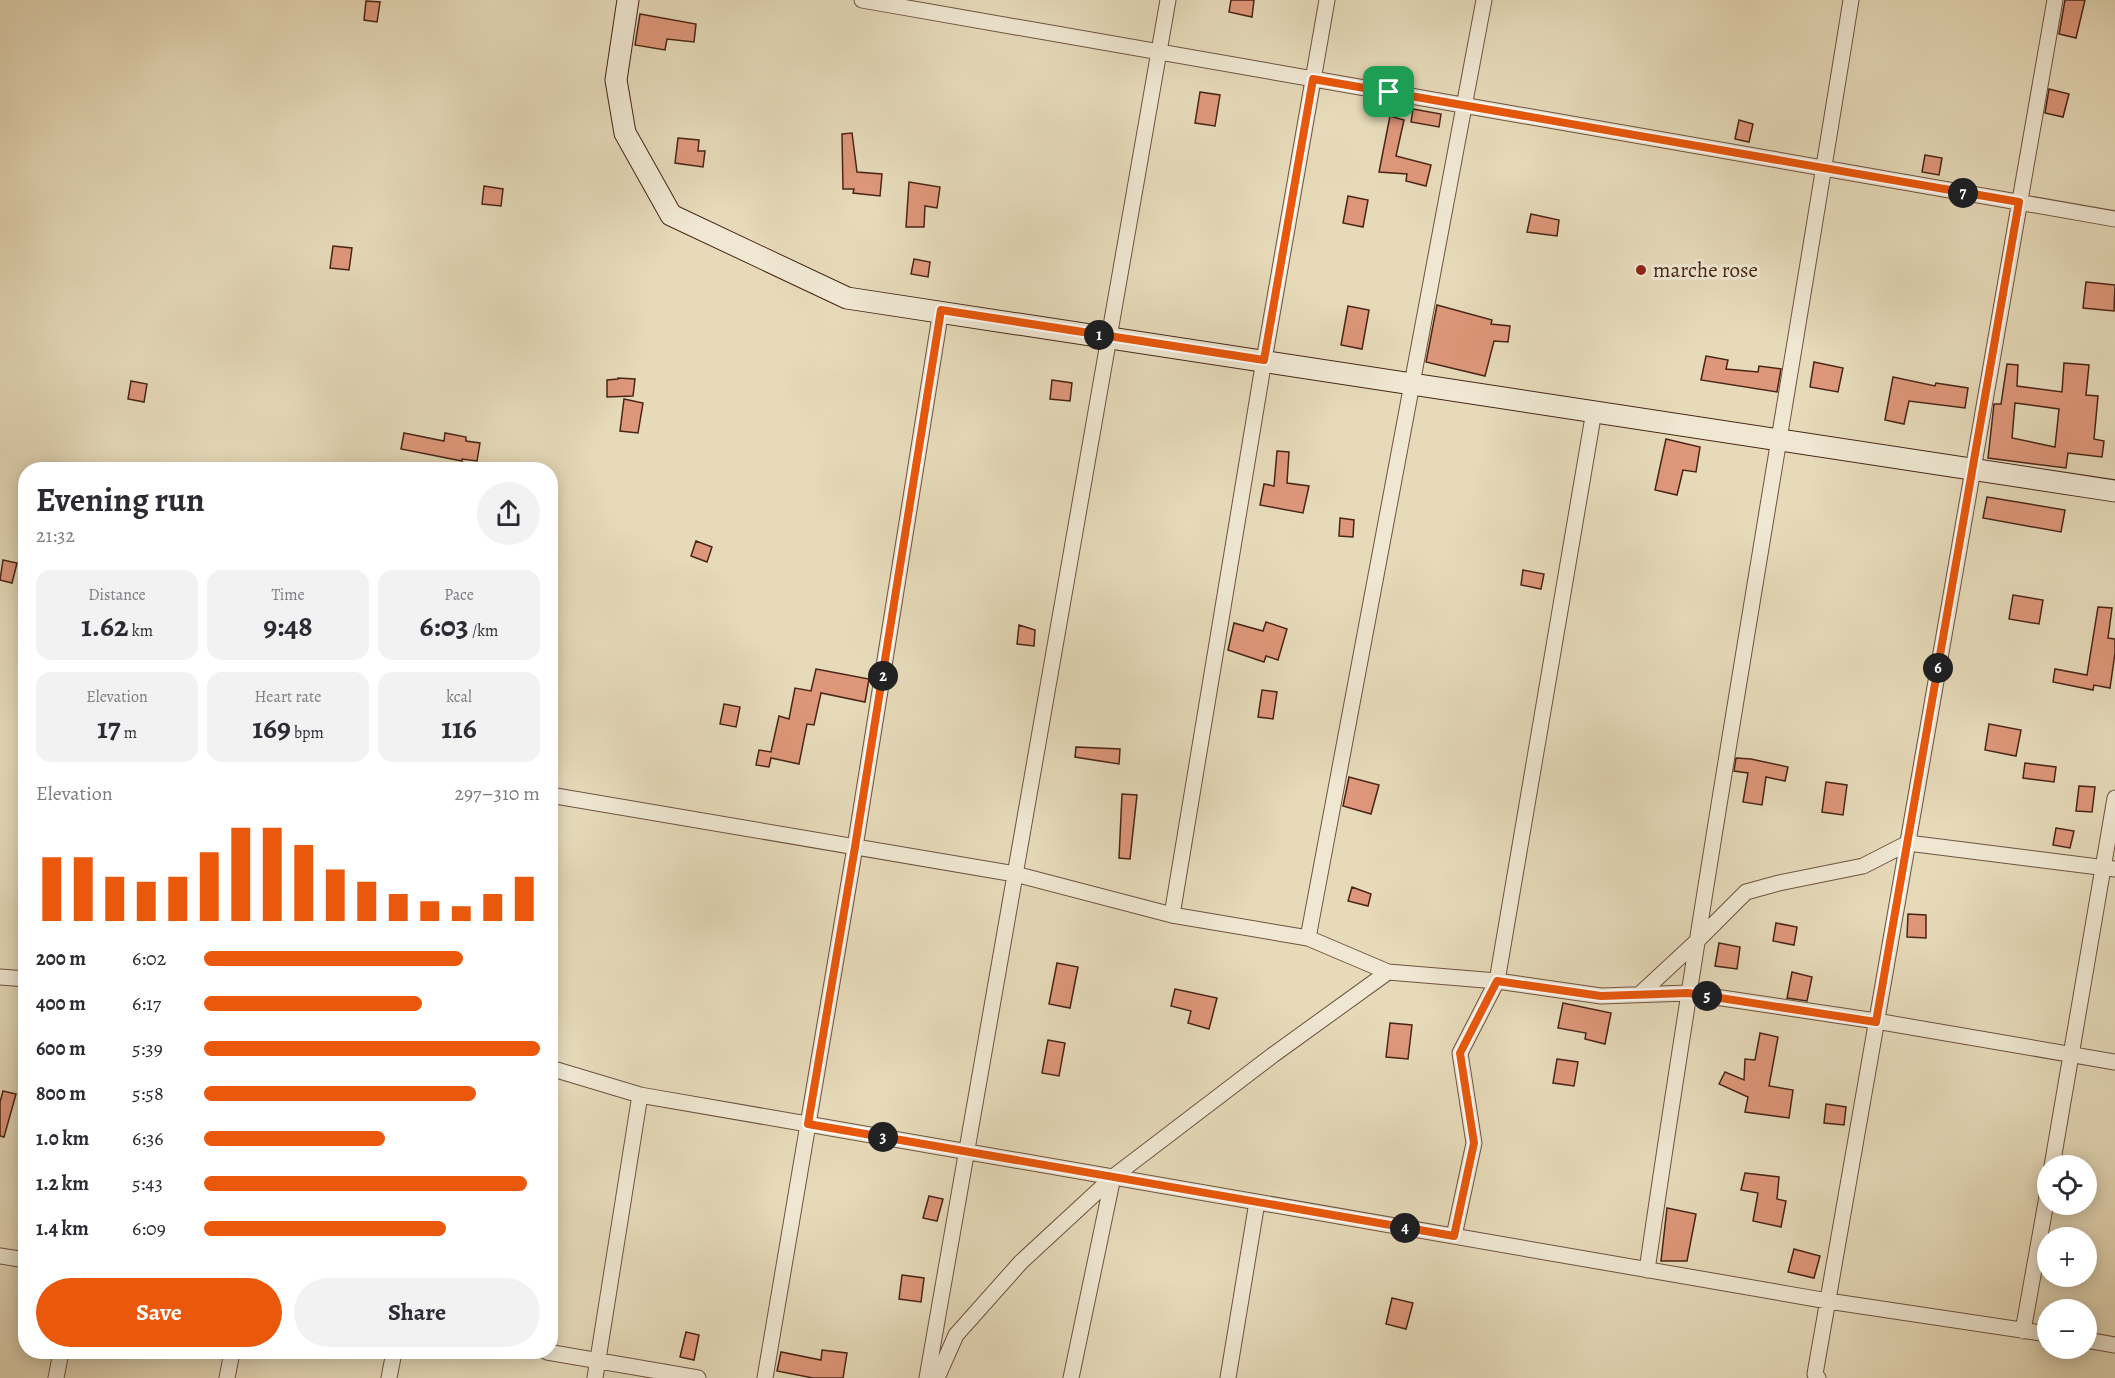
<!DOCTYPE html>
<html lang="en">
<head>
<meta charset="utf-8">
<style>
	:root { --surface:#fff; --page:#f2f2f3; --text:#2b2b33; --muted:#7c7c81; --accent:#ea580c }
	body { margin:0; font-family:Alegreya,serif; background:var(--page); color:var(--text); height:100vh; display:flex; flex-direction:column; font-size:22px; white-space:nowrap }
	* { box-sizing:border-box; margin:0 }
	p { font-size:20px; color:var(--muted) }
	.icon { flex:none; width:33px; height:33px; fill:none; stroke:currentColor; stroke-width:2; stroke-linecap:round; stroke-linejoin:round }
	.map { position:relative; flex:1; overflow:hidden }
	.details { position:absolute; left:18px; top:462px; width:540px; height:897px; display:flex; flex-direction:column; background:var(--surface); border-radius:24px; box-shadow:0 3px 15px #0003 }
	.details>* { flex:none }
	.controls { position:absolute; left:2037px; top:1155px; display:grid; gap:12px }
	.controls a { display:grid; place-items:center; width:60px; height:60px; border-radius:50%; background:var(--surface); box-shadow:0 3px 15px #0003; font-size:30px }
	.pin { position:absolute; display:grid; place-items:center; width:51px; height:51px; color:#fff; margin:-26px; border-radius:12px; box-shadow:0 3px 9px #0006 }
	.km { position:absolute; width:30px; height:30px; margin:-15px; border-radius:50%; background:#222; color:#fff; font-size:16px; line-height:30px; text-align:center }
	.round { display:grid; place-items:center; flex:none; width:63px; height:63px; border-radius:32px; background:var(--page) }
	.headline { display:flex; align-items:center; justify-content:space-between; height:102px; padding:0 18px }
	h1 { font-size:33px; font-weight:700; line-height:45px }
	.stats { display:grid; grid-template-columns:repeat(3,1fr); gap:9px; height:102px; padding:6px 18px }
	.stats div { display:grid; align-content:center; border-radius:15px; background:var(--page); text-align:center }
	.stats b { font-size:30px; font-weight:700 }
	.stats small { font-size:16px; font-weight:400 }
	.stats p { font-size:16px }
	.chart { height:168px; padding:12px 18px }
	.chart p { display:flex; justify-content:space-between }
	.chart svg { width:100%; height:108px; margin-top:6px; stroke:var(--accent); stroke-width:6 }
	.primary-button { display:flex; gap:12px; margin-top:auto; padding:12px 18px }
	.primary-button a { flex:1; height:69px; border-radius:36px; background:var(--accent); color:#fff; font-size:24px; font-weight:700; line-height:69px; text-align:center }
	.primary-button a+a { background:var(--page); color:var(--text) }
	ul { padding:0 18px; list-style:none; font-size:20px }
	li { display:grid; grid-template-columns:96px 72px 1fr; align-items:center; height:45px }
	li i { height:15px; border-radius:8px; background:var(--accent) }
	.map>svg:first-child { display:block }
	.building { fill:#de977a; stroke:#482517; stroke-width:1.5; fill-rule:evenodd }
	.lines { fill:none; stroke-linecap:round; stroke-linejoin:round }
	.street-casing { stroke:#705240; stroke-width:17 }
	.secondary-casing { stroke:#482517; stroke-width:23 }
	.street { stroke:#efe7d2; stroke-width:15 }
	.secondary { stroke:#efe7d2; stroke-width:21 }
	.route-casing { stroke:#fff; stroke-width:12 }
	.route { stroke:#ea580c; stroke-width:8 }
	.poi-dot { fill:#8f2418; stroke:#efe7d2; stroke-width:2 }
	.labels { text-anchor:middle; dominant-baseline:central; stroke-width:6; stroke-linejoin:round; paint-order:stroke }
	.poi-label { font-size:21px; fill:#482517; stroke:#efe7d2; text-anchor:start }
</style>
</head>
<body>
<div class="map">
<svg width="2115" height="1378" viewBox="0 0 2115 1378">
	<rect width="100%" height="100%" fill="#e6dab9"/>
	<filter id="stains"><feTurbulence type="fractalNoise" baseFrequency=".00333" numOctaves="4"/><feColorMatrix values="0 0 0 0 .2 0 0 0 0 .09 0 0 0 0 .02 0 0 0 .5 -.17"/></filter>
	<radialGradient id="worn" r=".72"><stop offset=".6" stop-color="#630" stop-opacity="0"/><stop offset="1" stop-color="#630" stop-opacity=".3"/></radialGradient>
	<path class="building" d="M1231,0H1254L1252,17L1229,12Z
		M2065,0H2085L2076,38L2059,34Z
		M366,1L380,2L377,22L364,20Z
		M640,14L696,24L694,42L667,39L665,50L635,45Z
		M2049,89L2069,94L2063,117L2045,113Z
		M1200,92L1220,95L1215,126L1195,123Z
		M1413,109L1441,114L1439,127L1411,122Z
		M1390,116L1404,120L1396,156L1431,165L1426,186L1406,181L1407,174L1379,172Z
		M1739,120L1753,124L1749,142L1735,139Z
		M852,133L857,172L882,174L880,196L853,193L854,189H843L842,134Z
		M678,138L699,140L698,151H705L703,167L675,163Z
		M1925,155L1942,158L1939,175L1922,172Z
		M909,182L940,187L937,208L925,206L924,227H906Z
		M484,186L503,189L501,206L482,204Z
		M1348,196L1368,200L1363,227L1343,223Z
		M1531,214L1559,220L1557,236L1527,232Z
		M333,246L352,248L349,270L330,268Z
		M914,259L930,262L928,277L911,274Z
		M2086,282L2115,285L2114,311L2083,308Z
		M1437,305L1492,320L1491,324L1510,326L1508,342L1494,341L1485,376L1426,362Z
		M1348,306L1369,310L1362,349L1341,345Z
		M1706,356L1728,360L1726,369L1758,372L1759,366L1781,369L1777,392L1701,380Z
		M1814,362L1843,368L1838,392L1810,387Z
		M2064,363L2089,365L2086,395L2098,396L2094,439L2104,441L2102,457L2068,453L2066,468L1988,458L1994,404H2001L2007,364L2018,365L2017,386L2062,392ZM2015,403L2059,409L2055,447L2012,438Z
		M1893,377L1935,386L1936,383L1968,388L1965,408L1909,401L1904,424L1885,420Z
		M618,378L635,379L633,396L607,397V380L618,379Z
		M1052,380L1072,383L1070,401L1050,399Z
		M131,381L147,384L144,402L128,399Z
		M624,399L643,403L638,433L620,431Z
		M404,433L444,441L445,433L466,437V441L480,443L477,461L462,459V461L401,449Z
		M1666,439L1700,447L1696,472L1683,470L1677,495L1655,490Z
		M1277,451L1289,452L1287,483L1309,486L1303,513L1260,505L1264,484L1274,486Z
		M1987,497L2065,510L2061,532L1983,518Z
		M1340,518L1354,520L1353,537L1339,536Z
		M696,541L712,547L707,562L691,556Z
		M3,560L17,563L12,583L0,580Z
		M1523,570L1544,574L1541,589L1521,585Z
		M2013,595L2043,600L2039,624L2009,619Z
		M2098,607L2112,608L2108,638L2115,639V653L2110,688L2094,685L2093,690L2053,682L2055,669L2087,675Z
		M1266,622L1287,629L1278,660L1266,656L1264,662L1228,650L1234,623L1263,631Z
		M1019,625L1035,630L1034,646L1017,644Z
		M816,669L869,679L865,702L821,693L814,725L807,724L799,764L771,758L769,767L756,765L759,750L771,752L779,716L789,719L795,688L811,691Z
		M1262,690L1277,692L1273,719L1258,717Z
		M724,704L740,707L736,727L720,724Z
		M1989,724L2021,730L2016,756L1985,750Z
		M1076,747L1120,749L1119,764L1075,757Z
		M1736,758L1751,759L1788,767L1785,781L1766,777L1762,805L1743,802L1748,773L1734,771Z
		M2025,763L2056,767L2054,782L2023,778Z
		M1349,777L1379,785L1371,814L1343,806Z
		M1826,782L1847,785L1843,815L1822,812Z
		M2079,786L2095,787L2092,812L2076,811Z
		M1122,794L1137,795L1130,859L1119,858Z
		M2056,828L2074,831L2070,848L2053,845Z
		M1352,887L1371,894L1368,906L1348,901Z
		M1908,914L1926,915V938L1907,937Z
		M1776,923L1797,927L1794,945L1773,941Z
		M1719,943L1740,947L1737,969L1715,966Z
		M1057,963L1078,967L1070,1008L1049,1004Z
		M1792,972L1812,977L1807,1001L1787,998Z
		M1175,989L1217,998L1209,1029L1188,1023L1191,1011L1171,1006Z
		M1563,1003L1611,1013L1605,1044L1585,1039L1586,1033L1558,1028Z
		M1390,1023L1412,1025L1408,1059L1386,1057Z
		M1760,1033L1778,1037L1769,1086L1793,1090L1789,1118L1745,1112L1748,1097L1719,1084L1725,1072L1744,1080L1745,1059L1755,1060Z
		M1048,1040L1065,1043L1059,1076L1042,1073Z
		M1557,1059L1578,1062L1574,1086L1553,1083Z
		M3,1091L16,1094L4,1137L0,1136V1102Z
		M1826,1104L1846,1107L1844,1125L1824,1123Z
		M1745,1173L1779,1177L1777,1199L1786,1201L1781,1227L1753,1221L1758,1193L1741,1190Z
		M929,1196L943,1199L937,1221L923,1218Z
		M1667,1208L1696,1214L1687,1261H1661Z
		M1794,1249L1820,1256L1814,1278L1788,1272Z
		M902,1275L924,1278L921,1302L899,1299Z
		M1392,1298L1413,1303L1406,1329L1386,1324Z
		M686,1332L699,1335L694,1360L680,1357Z
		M822,1350L847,1353L843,1378H813L777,1371L781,1352L821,1360Z"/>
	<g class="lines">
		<defs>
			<path id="street" d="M862,0L2115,219
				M550,795L1015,874L1172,915L1308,938L1388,972L1497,981L1601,996L1688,993L1876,1021L2115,1062
				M1172,915L1264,360L1327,0
				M1308,938L1484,0
				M0,977L26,979
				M1640,994L1696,942L1746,892L1779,883L1863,866L1908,843L2115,869
				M550,1068L640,1095L1828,1301L2048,1334
				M2052,1166L2115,798
				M1454,1236L1474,1143L1460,1053L1497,981L1594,411
				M0,1256L26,1260
				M1647,1270C1709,846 1783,423 1851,0
				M2023,1331L2048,1191
				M2086,1340L2115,1345
				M547,1352L698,1378
				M56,1378L61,1352
				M227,1378L232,1352
				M389,1378L394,1352
				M595,1378L640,1095
				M765,1378L855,847L941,310
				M927,1378L1168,0
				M937,1378L956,1335L1021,1262L1113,1177L1273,1055L1388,972
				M1071,1378L1113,1177
				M1228,1378L1257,1202
				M1818,1378L1815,1374L2055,0"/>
			<path id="secondary" d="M628,0L616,80L625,133L671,215L847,298L2115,491"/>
		</defs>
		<use href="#street" class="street-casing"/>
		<use href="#secondary" class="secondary-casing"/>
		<use href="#street" class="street"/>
		<use href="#secondary" class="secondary"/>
	</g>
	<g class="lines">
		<defs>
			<path id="route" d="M1313,79L2019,202L1876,1022L1688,993L1601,996L1497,981L1460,1053L1474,1143L1454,1236L808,1124L855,847L941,310L1264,360Z"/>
		</defs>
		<use href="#route" class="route-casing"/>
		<use href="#route" class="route"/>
	</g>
	<circle class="poi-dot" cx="1641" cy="270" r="6"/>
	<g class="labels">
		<g class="poi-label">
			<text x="1653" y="270">marche rose</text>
		</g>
	</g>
	<rect width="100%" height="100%" filter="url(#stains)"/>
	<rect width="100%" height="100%" fill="url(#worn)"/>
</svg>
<div class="controls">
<a><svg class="icon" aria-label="locate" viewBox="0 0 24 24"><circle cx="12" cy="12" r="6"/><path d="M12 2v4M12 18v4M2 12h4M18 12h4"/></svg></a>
<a>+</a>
<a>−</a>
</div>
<div class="pin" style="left:1389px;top:92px;background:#1e9e55"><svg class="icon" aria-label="arrive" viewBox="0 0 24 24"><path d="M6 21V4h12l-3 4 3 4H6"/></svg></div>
<b class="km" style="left:1099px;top:335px">1</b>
<b class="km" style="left:883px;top:676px">2</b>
<b class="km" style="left:883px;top:1137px">3</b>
<b class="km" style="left:1405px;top:1228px">4</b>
<b class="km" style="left:1707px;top:996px">5</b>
<b class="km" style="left:1938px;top:668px">6</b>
<b class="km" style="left:1963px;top:193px">7</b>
<section class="details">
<div class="headline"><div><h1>Evening run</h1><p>21:32</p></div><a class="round"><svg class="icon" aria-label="share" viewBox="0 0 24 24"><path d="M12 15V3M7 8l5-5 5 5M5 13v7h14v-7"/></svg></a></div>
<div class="stats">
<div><p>Distance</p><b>1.62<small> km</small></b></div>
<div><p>Time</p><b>9:48</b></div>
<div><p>Pace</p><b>6:03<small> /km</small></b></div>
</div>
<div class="stats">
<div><p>Elevation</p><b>17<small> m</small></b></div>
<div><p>Heart rate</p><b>169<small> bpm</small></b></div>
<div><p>kcal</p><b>116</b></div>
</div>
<div class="chart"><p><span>Elevation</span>297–310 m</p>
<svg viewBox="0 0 160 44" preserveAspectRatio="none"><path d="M5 44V18M15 44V18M25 44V26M35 44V28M45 44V26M55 44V16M65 44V6M75 44V6M85 44V13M95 44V23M105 44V28M115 44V33M125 44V36M135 44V38M145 44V33M155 44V26"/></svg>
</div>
<ul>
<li><b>200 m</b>6:02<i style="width:77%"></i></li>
<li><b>400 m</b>6:17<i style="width:65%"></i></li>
<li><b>600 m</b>5:39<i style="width:100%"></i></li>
<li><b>800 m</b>5:58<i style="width:81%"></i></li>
<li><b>1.0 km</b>6:36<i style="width:54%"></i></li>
<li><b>1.2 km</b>5:43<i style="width:96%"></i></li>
<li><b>1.4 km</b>6:09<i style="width:72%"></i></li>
</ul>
<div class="primary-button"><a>Save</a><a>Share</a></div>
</section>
</div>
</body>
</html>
